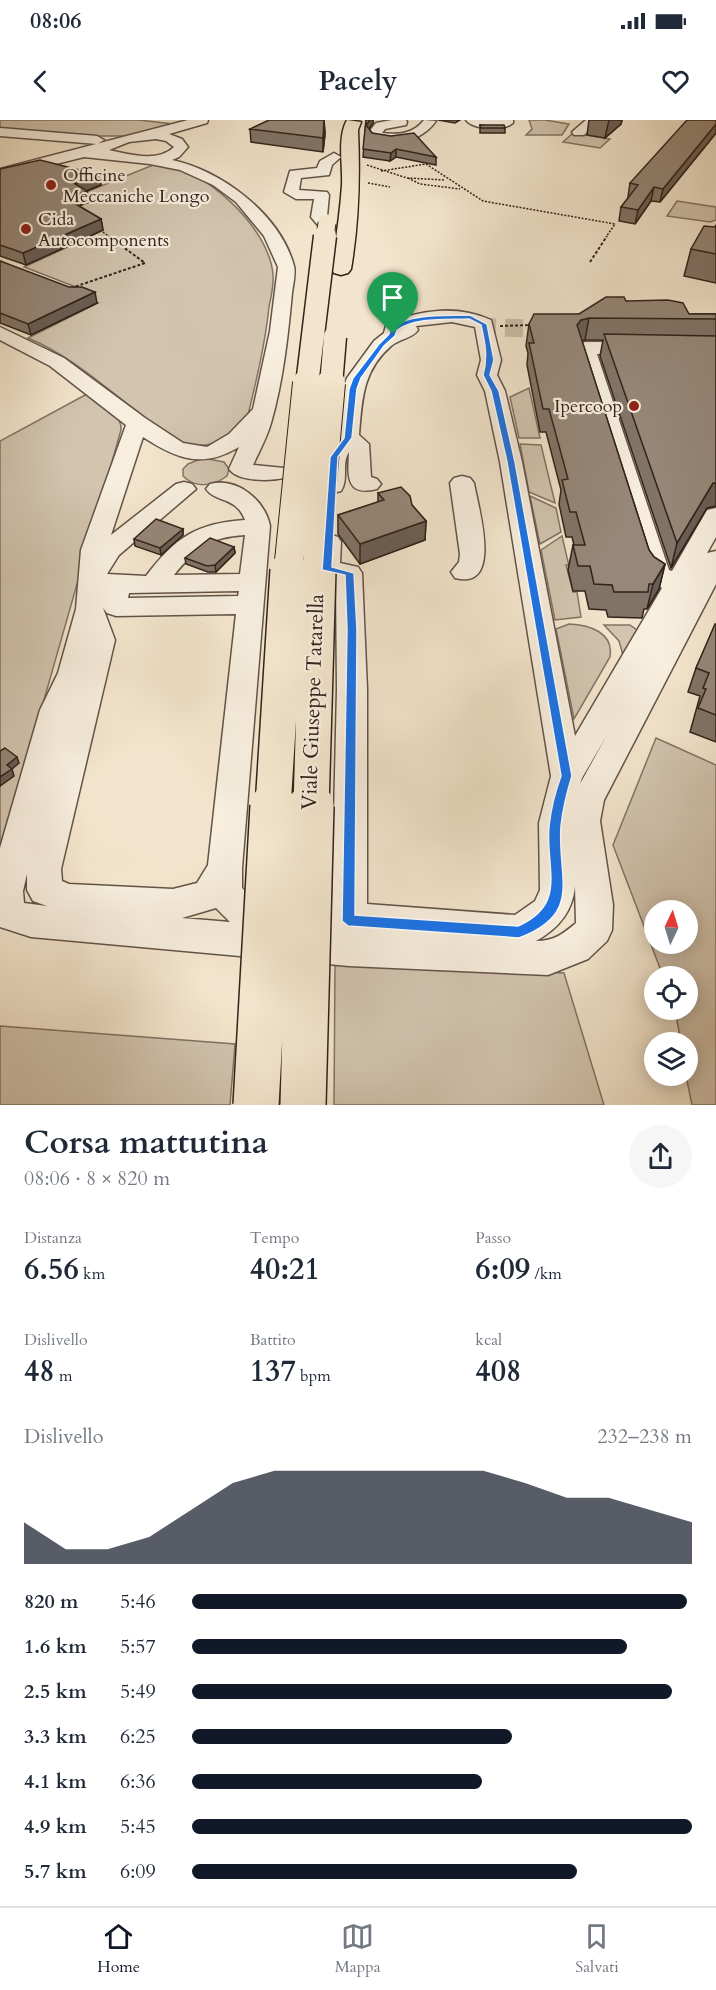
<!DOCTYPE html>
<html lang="it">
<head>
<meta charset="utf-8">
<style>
	:root { --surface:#fff; --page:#f6f6f7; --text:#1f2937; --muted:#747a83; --line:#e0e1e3; --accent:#111827 }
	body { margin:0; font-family:Cardo,serif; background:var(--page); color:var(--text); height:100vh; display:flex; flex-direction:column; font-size:22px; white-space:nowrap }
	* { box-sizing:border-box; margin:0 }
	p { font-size:20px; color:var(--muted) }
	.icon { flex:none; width:33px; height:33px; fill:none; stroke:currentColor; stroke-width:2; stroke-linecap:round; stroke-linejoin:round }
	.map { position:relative; height:985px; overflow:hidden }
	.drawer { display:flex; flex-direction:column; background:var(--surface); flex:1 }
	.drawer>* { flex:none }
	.needle { width:39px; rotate:4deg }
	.tools { position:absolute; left:644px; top:780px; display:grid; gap:12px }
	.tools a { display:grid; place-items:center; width:54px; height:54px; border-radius:50%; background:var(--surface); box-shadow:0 3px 15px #0003; font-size:30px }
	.pin { position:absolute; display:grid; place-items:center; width:51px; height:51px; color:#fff; margin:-62px -26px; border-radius:50% 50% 50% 0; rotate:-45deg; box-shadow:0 0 6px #0007 }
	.pin .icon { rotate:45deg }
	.round { display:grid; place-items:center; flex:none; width:63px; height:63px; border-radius:32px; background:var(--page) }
	.overview { display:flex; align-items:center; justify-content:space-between; height:102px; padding:0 24px }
	h1 { font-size:33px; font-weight:700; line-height:45px }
	.stats { display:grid; grid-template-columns:repeat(3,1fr); gap:9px; height:102px; padding:6px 24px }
	.stats div { display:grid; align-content:center }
	.stats b { font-size:30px; font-weight:700 }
	.stats small { font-size:16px; font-weight:400 }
	.stats p { font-size:16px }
	.chart { height:168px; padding:12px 24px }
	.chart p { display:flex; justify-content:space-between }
	.chart svg { width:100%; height:108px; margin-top:6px; fill:var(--accent); opacity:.7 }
	ul { padding:0 24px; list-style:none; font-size:20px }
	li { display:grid; grid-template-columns:96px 72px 1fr; align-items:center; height:45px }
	li i { height:15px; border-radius:8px; background:var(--accent) }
	.status { display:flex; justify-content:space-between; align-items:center; height:42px; padding:0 30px; background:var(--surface); direction:ltr }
	.status svg { height:16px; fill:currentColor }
	header { display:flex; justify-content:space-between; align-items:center; height:78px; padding:0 24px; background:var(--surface); font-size:27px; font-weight:700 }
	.dock { display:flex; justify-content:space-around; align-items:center; height:84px; border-top:2px solid var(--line); background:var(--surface); font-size:16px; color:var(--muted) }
	.dock a { display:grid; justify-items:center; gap:3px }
	.dock .selected { color:var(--accent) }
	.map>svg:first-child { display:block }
	.green { fill:#d2c4af; stroke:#827365; stroke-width:1.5; fill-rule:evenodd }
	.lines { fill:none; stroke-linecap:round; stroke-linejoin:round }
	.minor-tunnel { stroke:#ccbea9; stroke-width:18; stroke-dasharray:18 9; stroke-linecap:butt }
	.minor-casing { stroke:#625348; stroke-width:3 }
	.major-casing { stroke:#32221b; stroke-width:3 }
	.path-far1 { stroke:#32221b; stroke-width:1.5; stroke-dasharray:2 1.5; stroke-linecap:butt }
	.path { stroke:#32221b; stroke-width:2; stroke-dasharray:3 2; stroke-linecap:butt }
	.minor { fill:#f7eede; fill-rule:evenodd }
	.major { fill:#f3e5cd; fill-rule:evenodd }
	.major-bridge-far4-casing { stroke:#32221b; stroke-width:19; stroke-linecap:butt }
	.major-bridge-far3-casing { stroke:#32221b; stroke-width:25; stroke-linecap:butt }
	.major-bridge-far2-casing { stroke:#32221b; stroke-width:30; stroke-linecap:butt }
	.major-bridge-far1-casing { stroke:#32221b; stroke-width:38; stroke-linecap:butt }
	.major-bridge-casing { stroke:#32221b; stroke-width:48; stroke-linecap:butt }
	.major-bridge-far4 { stroke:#f3e5cd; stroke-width:17 }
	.major-bridge-far3 { stroke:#f3e5cd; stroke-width:22 }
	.major-bridge-far2 { stroke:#f3e5cd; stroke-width:28 }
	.major-bridge-far1 { stroke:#f3e5cd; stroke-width:35 }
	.major-bridge { stroke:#f3e5cd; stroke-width:45 }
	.wall { fill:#817467; stroke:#32221b; stroke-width:1.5 }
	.shaded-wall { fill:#695e54; stroke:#32221b; stroke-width:1.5 }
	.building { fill:#968778; stroke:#32221b; stroke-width:1.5 }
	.route { fill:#1a73e8; stroke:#fff; stroke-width:1.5; fill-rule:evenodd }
	.poi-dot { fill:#8f2418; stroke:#f7eede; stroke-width:2 }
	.labels { text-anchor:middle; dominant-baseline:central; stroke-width:4.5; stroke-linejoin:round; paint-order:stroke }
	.far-poi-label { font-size:18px; fill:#32221b; stroke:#f7eede; text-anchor:start }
	.street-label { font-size:21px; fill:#32221b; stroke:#f7eede }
</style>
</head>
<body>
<div class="status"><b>08:06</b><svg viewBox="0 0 49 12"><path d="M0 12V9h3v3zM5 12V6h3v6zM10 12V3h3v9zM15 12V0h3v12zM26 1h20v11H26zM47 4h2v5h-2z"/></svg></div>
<header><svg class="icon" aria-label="back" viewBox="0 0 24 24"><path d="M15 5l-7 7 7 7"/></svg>Pacely<svg class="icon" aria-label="heart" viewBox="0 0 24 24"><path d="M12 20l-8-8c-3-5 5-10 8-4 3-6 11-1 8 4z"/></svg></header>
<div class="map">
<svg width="716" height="985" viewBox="0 0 716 985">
	<rect width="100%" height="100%" fill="#f3e5cd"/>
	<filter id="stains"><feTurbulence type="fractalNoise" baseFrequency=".00333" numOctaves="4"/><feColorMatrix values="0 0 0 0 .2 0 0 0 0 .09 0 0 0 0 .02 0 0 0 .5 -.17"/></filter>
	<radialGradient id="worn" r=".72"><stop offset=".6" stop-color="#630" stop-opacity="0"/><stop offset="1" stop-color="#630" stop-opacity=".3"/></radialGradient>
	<path class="green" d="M0,0H139L173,4L130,16H72L0,11Z
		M529,0H545L569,4L562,15H526L532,9Z
		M573,13L610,19L600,28L563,22Z
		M158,43C204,47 270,108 273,155C274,165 271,177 269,187C265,225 256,262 247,299C234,322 202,331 178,322C164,317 150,302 138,292C102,265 69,235 28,218L98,183L86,179L94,174L24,147L83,120L19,99Z
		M677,81L716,87V100L710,102L667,96Z
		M529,268L540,318H519L510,277Z
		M87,274C98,283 123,295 121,310L0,734V321Z
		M520,324L541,325L555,383L529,372Z
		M203,338L224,342L229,349L227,356C214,366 195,369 183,356V349L188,344Z
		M530,376L556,388L561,412L540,424Z
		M562,416L569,446L566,445L573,472H577L581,497L555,500L541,430Z
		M569,504C589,505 614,512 610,537L574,599L556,509Z
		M604,505H630L637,510L623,535L619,521Z
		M656,618L716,645V985H692L686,956L687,922H681L675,890H687V856H663L613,725ZM654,790H687V824H654Z
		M335,842L564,853L604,985H334Z
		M0,906L235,924L230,985H0Z"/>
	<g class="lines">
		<path class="minor-tunnel" d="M478,207L548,209L565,207"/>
		<defs>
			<path id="minor" d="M188,0H208L207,3L169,14L182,19L188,27L179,37L172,40C222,51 280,94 294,146C296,153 293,165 292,173C288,216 283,262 271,303C267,317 259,332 253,345L284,348L287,353L284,358C270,361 238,362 229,349L239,327C202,349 177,339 143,317L111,415L176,364L184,362L192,364L196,369L119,435L107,454L146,456C175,418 196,403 245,400C236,376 216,383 206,369L210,364C237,357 265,380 270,406L242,748V768L251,776L332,782L337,569L336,459L318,455C312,445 314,426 320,417L329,414L338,417L341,422L340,443L358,447L362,453L367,569V784L515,795L535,781L540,770L539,703L551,656L500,342L485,271L477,255L481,240L475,207L452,202L416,206L418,210C413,218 399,219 391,226C362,251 362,281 359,315L369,324L371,357L377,359L381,364L377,369C345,377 348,355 349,332C341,344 349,359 341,371L333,373L325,371L321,366L323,337L337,318L343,269L347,258L374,221L384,213L386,205C418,189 458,185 491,200L501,240L497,255L505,271L522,342L575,616L662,468L649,460L645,454L575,228L578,224L585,222H637L644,224L647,228L644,232L597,234L669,450L672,451L707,390L716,388V417L707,433L716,431V464L604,680L600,701L613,785L612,810L607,821L588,839L548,855L349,846L31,817L0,807V728L40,590L58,553L76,489L81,430L126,305L50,246L0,220V207L64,238L145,298L183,323L207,327L229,314L253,289L270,211L278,147L264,116L236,82L213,65L180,50L150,44L84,37L0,58V49ZM156,19L166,21L174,27C157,43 129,34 109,30L129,22ZM245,415L240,454L174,455C196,428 210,417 245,415ZM239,471L238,476L128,478L129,473ZM103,488L107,493L116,496L236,494L208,745L197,763L173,769L69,764L62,761L61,749L115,520ZM607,615L580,664L582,658ZM27,754V770L33,781L47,786L24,783L23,771ZM575,766L576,803C563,814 554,821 536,821C558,809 573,791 575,766ZM216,788L230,802L182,798Z
				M392,0H406L407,2L406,5L385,9L382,13C399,15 413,14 424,0L436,1C421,22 397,25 372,19L368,13L376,3Z
				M466,0H513V3C504,11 473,10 466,0Z
				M586,0H600L584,15H574L572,12Z
				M0,8L97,16L104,20L97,24L0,16Z
				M334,33L341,37L332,45L329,55L301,58L299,70L327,72L329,75L327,96L335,106L327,111L321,109L311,97L314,79H296L284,72L290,51L317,48L320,41Z
				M462,356L470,358L474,363C478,387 504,471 455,458L451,452L459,442L460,434L450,363L454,358Z"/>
			<path id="major" d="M347,0L361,2L358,10C360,57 359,102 351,149L348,153L341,155L334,153L331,149C336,121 340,93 342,65C343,45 337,18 347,0Z"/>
		</defs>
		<use href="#minor" class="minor-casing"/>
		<use href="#major" class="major-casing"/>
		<path class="path-far1" d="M367,45L407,58L445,60
			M381,51L426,44L483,81L615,104L606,117
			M408,58L420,64L460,69
			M368,63L390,67
			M100,110L110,117"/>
		<path class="path" d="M590,142L607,116
			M71,168L145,143L108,116
			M500,206L532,205"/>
		<use href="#minor" class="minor"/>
		<use href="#major" class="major"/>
		<defs>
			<path id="major-bridge-far4" d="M325,117L327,103"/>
			<path id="major-bridge-far3" d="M307,265L325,116
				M331,265L335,217"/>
			<path id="major-bridge-far2" d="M288,451L307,263
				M317,451L320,385L331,263"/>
			<path id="major-bridge-far1" d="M273,687L288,450
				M311,687L318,450"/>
			<path id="major-bridge" d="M256,985L273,686
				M303,985L311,686"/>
		</defs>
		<use href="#major-bridge-far4" class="major-bridge-far4-casing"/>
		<use href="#major-bridge-far3" class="major-bridge-far3-casing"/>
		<use href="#major-bridge-far2" class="major-bridge-far2-casing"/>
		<use href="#major-bridge-far1" class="major-bridge-far1-casing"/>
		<use href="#major-bridge" class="major-bridge-casing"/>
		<use href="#major-bridge-far4" class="major-bridge-far4"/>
		<use href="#major-bridge-far3" class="major-bridge-far3"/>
		<use href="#major-bridge-far2" class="major-bridge-far2"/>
		<use href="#major-bridge-far1" class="major-bridge-far1"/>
		<use href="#major-bridge" class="major-bridge"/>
	</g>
	<path class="wall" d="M324,0L325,14L323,32L251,22L250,9Z
		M366,0H373V3L369,9L372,13L436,37V45L396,37L390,41L363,37Z
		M438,0H460L455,3Z
		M589,0H622L621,4L605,18L587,15Z
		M480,5L505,8V13H480Z
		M716,13L660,82L651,81L635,104L619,101L621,87L629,77H628L630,63Z
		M0,49L99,55L101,65L87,71L89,82L79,86L101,99L103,110L26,145L0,136Z
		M716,105V163L684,156L691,129L715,107Z
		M0,141L97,183L31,215L0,203Z
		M626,181L689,194H716V386L707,388L671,448L600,236L603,220H585L582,221L649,430L654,437L665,444L659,469L647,489H644L642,498L608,497L606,490L589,489L585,471H573L568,450L573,425H574L572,417H566L559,384L561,370L546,312H540L527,245L528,233L526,226L529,204L579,194Z
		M378,373L412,385L426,401L425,420L360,444L338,414V395L378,382Z
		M183,409V415L161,435L135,426L134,419Z
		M234,427L235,433L216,452H208L186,444L185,438Z
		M716,504V622L690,612L700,576L688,572L696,548Z"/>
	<path class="shaded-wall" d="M324,0L325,14L323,32V18Z
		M370,0H373V3L366,13V5Z
		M609,0H622L621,4L605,18Z
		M716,4V13L660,82L663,69Z
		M396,29V37L390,41L391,33Z
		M99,55L101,65L76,75L75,64Z
		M654,67L651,81L635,104L638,90Z
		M87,71L89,82L69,89L67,79Z
		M101,99L103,110L26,145L23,133Z
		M95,172L97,183L31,215L28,204Z
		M589,198L585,220L577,222V205L581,200Z
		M713,363H716V386L707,388L671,448L677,423Z
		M426,401L425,420L360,444V424Z
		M183,409V415L161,435L160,428Z
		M234,427L235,433L216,452L215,445Z
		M665,444L659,469L647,489L653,464Z
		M17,637L19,643L12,649L14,656L0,666V657L7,645Z"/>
	<path class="building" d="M269,0H324L323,18L250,9Z
		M366,0H370L366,5L372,13L391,16L414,13L436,37L396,29L391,33L363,29Z
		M687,0H716V4L663,69L654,67L638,90L621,87L638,65L630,63Z
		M480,5H504L505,8H481Z
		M40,40L99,55L75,64L87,71L67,79L101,99L23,133L0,125V49Z
		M716,105V134L691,129L704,106L715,107Z
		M0,141L69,167H82L95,172L28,204L0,193Z
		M606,177H624L626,181L668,180L683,183L689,194H716V199L589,198L581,200L577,205L649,430L654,437L665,444L653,464H649L648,472H614L612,465L594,464L590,446H578L573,425H585L576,392H570L562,360L568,359L549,289H543L529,223H534L529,204L534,194H579Z
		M604,214L716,216V363H713L677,423Z
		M401,367L410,376L412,385L426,401L360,424L338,395L384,380L378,373Z
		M156,399L183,409L160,428L134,419Z
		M210,418L234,427L215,445L207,446L185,438Z
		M715,504H716V595L698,588L706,569L703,568L709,553L696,548Z
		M5,628L17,637L7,645L12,649L0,657V631Z"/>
	<path class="route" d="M470,195L487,204L494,240L490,255L499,271L515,342L572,656C567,672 563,688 561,706C557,757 584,794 519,818L348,806L342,801L347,510L345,455L322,450L330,337L344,318L349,269L353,258L379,224L389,214L391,207C413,193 444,196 470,195ZM469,199L481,205C485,223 488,237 483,255L491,271L507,342L561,656C555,672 551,688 549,706C545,748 568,784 518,806L355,795L357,510L354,453L332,447L338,337L352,318L357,269L361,258L384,226L395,216L397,210C416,197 446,200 469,199Z"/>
	<g class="poi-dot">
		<circle cx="51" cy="65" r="6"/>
		<circle cx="26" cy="109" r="6"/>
		<circle cx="634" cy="286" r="6"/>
	</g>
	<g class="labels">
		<g class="far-poi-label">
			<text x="63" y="55">Officine<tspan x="63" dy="21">Meccaniche Longo</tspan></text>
			<text x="38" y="99">Cida<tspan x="38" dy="21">Autocomponents</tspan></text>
			<text x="622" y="286" text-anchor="end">Ipercoop</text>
		</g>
		<g class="street-label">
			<text transform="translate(313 582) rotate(-88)">Viale Giuseppe Tatarella</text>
		</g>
	</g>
	<rect width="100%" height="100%" filter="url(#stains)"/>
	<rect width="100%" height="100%" fill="url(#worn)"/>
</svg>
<div class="tools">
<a><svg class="needle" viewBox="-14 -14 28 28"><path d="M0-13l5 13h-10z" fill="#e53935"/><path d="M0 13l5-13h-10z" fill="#747a83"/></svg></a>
<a><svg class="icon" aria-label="locate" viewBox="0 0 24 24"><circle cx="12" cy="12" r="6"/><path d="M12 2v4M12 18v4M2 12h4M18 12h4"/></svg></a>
<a><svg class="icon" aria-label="layers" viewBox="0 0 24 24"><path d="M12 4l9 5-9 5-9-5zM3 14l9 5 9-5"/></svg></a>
</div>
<div class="pin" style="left:393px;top:214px;background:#1e9e55"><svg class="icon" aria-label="arrive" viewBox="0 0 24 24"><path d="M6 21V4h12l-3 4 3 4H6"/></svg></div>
</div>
<section class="drawer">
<div class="overview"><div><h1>Corsa mattutina</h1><p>08:06 · 8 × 820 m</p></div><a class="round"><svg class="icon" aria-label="share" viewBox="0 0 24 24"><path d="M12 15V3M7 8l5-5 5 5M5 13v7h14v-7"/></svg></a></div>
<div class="stats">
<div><p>Distanza</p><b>6.56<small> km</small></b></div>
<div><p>Tempo</p><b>40:21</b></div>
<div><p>Passo</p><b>6:09<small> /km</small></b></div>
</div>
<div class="stats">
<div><p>Dislivello</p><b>48<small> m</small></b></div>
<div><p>Battito</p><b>137<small> bpm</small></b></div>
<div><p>kcal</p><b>408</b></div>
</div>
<div class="chart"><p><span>Dislivello</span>232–238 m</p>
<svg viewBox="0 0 160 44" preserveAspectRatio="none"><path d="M0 44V27L10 38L20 38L30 33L40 22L50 11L60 6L70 6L80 6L90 6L100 6L110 6L120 11L130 17L140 17L150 22L160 27V44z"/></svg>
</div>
<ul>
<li><b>820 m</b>5:46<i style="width:99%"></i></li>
<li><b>1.6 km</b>5:57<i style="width:87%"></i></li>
<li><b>2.5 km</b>5:49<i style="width:96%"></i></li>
<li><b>3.3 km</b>6:25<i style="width:64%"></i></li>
<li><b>4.1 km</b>6:36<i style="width:58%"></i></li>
<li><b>4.9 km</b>5:45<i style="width:100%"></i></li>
<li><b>5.7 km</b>6:09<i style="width:77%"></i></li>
</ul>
</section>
<nav class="dock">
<a class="selected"><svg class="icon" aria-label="home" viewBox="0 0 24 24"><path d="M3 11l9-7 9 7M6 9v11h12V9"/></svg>Home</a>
<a><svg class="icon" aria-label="map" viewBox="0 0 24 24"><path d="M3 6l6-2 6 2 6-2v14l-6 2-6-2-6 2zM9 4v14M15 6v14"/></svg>Mappa</a>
<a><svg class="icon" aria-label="saved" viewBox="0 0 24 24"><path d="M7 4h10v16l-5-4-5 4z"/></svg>Salvati</a>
</nav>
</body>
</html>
